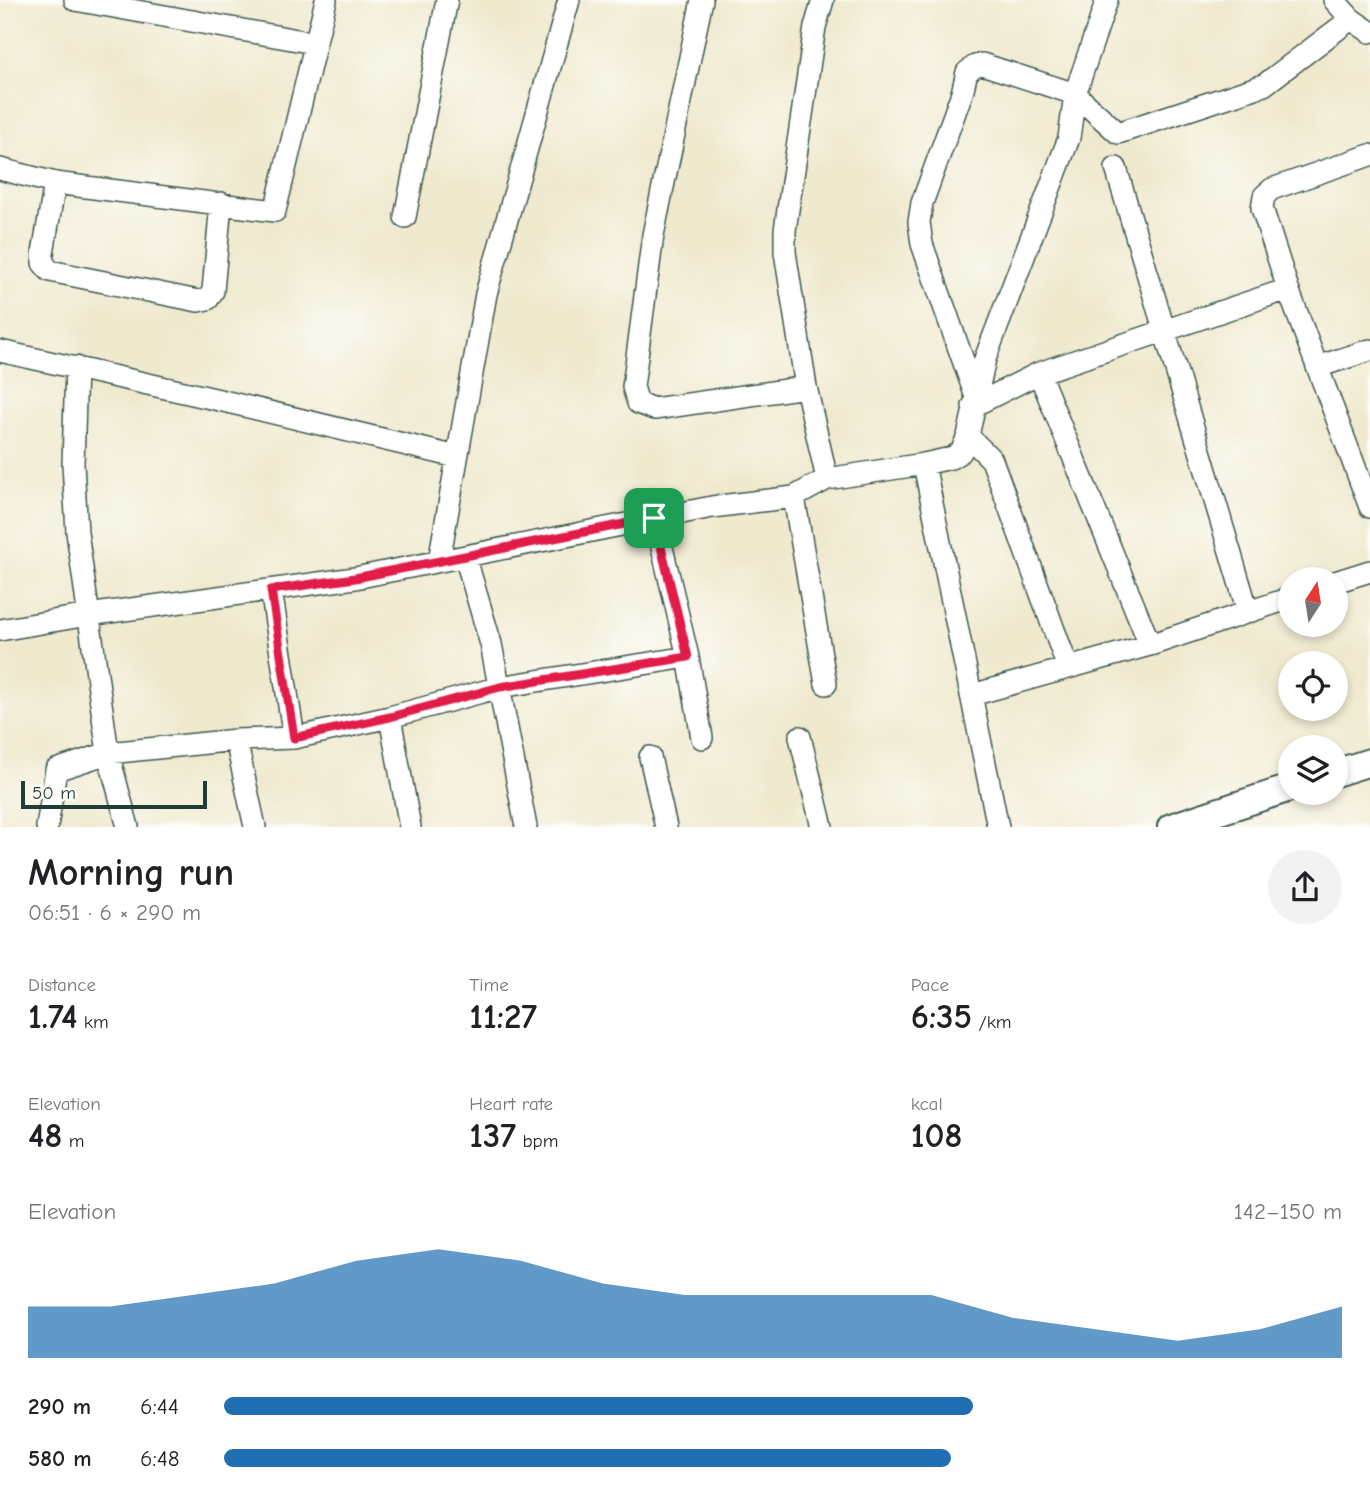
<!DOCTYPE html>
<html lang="en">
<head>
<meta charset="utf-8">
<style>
	:root { --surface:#fff; --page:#f2f2f2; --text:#202124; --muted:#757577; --accent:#1f6fb2 }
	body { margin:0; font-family:"Comic Neue",sans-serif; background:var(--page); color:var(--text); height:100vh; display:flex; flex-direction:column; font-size:26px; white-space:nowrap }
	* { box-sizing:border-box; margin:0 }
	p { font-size:23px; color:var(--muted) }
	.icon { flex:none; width:38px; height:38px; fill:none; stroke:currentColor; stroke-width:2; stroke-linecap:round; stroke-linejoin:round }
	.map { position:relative; height:827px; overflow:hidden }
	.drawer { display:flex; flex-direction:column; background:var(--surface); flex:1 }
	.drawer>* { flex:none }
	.needle { width:46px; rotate:12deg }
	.buttons { position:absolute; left:1278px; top:567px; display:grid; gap:14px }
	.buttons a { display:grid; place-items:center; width:70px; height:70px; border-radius:50%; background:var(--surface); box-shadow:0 4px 10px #0003; font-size:35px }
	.scale { position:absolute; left:21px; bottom:18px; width:186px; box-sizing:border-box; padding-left:7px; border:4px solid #1f3d34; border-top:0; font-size:19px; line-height:24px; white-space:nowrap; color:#1f3d34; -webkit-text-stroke:5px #fdfcf7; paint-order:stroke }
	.pin { position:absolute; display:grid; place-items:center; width:60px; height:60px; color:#fff; margin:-30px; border-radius:14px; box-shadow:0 4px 10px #0006 }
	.round { display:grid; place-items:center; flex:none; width:74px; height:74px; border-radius:37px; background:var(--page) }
	.head { display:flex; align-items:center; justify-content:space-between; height:119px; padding:0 28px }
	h1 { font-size:38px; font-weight:700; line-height:52px }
	.stats { display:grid; grid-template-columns:repeat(3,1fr); gap:10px; height:119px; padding:7px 28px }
	.stats div { display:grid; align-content:center }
	.stats b { font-size:35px; font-weight:700 }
	.stats small { font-size:19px; font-weight:400 }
	.stats p { font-size:19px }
	.chart { height:196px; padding:14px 28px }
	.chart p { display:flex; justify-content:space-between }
	.chart svg { width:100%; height:126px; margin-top:7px; fill:var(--accent); opacity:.7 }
	ul { padding:0 28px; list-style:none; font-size:23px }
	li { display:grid; grid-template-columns:112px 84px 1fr; align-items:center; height:52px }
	li i { height:18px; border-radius:9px; background:var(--accent) }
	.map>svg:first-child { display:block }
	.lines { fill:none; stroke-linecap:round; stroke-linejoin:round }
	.minor-casing { stroke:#3e574b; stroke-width:24 }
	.tertiary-casing { stroke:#3e574b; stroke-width:30 }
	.minor { stroke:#fff; stroke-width:21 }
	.tertiary { stroke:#fff; stroke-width:26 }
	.route-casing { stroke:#fff; stroke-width:14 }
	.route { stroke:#e11d48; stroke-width:9 }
</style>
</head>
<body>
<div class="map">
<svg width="1370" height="827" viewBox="0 0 1370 827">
	<rect width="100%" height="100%" fill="#fdfcf7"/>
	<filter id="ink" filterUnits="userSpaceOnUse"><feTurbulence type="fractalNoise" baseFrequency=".0143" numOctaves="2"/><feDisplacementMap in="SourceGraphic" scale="14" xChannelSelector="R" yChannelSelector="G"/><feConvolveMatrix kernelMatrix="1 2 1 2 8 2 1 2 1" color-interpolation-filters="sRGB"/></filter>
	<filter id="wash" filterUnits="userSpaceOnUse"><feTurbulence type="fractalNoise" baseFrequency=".00686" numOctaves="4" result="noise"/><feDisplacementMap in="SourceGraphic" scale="28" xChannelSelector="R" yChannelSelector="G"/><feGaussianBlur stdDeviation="1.57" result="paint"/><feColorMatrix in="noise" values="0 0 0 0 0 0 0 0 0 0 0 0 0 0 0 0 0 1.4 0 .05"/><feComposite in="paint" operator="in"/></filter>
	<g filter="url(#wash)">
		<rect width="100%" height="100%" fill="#efe9ce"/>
	</g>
	<g filter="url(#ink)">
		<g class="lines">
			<defs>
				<path id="minor" d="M75,0L314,43
					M702,0L653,235L633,387L638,403L654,409L806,387L827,479L924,464
					M1334,0L1351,19L1370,32
					M1370,155L1272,189L1264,196L1262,208L1288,289L1370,507
					M1116,168L1248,612
					M0,169L55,183L275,211L326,0
					M55,183L43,253V263L50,271L198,301L208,299L213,291L221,203
					M405,217L447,0
					M0,351L215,399L457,457
					M76,367L73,464L77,532L108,753L236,740L255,827
					M1317,367L1370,350
					M1039,373L1150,645
					M806,387L785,252V230L815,27L823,0
					M976,397L922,244L919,222L922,203L962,93L967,72L975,66L982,64L1075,94L1118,133L1264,85L1351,19
					M973,406L1039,373L1288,289
					M968,436L992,460L1068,668
					M794,497L826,684
					M655,518L688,657L702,738
					M465,556L491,644L526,827
					M439,561L486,294L569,0
					M1335,582L1370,571
					M271,590L294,738
					M0,630L88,615L355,578L712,507L794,497L827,479
					M972,695L1150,645L1290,598
					M390,717L500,687L688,657
					M800,737L822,827
					M236,740L294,738L390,717L410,827
					M650,757L666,827
					M47,827L56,770L108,753L128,827
					M998,827L924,464L951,458L961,452L968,436L985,359L1069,138L1075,94L1107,0"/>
				<path id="tertiary" d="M1335,773L1370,762
					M1171,827L1290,788"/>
			</defs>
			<use href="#minor" class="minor-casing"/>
			<use href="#tertiary" class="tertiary-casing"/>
			<use href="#minor" class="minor"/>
			<use href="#tertiary" class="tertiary"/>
		</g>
	</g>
	<g class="lines" filter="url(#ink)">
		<defs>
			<path id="route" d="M654,518L688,657L500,687L390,717L294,738L271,590L355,578Z"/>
		</defs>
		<use href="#route" class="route-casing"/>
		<use href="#route" class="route"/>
	</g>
</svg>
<div class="buttons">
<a><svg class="needle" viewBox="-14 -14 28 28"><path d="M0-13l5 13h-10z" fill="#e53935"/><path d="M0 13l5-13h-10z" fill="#757577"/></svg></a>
<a><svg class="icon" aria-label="locate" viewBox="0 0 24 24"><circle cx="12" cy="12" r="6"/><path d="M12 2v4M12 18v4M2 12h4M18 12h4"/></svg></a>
<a><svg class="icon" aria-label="layers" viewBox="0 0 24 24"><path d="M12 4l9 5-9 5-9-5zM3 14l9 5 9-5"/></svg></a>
</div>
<div class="scale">50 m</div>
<div class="pin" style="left:654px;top:518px;background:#1e9e55"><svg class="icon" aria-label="arrive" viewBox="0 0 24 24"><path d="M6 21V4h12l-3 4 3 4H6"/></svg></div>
</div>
<section class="drawer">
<div class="head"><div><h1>Morning run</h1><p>06:51 · 6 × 290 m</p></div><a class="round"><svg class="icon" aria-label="share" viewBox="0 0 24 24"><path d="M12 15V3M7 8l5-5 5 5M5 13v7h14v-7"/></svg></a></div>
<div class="stats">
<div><p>Distance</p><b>1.74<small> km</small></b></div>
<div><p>Time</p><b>11:27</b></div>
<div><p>Pace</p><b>6:35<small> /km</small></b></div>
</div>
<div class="stats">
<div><p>Elevation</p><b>48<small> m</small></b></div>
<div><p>Heart rate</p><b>137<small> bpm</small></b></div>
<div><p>kcal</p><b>108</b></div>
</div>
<div class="chart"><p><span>Elevation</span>142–150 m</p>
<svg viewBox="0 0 160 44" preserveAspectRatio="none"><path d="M0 44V26L10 26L20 22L30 18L40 10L50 6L60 10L70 18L80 22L90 22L100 22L110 22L120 30L130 34L140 38L150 34L160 26V44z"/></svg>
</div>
<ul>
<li><b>290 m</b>6:44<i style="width:67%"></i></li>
<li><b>580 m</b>6:48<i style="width:65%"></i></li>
</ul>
</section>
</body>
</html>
